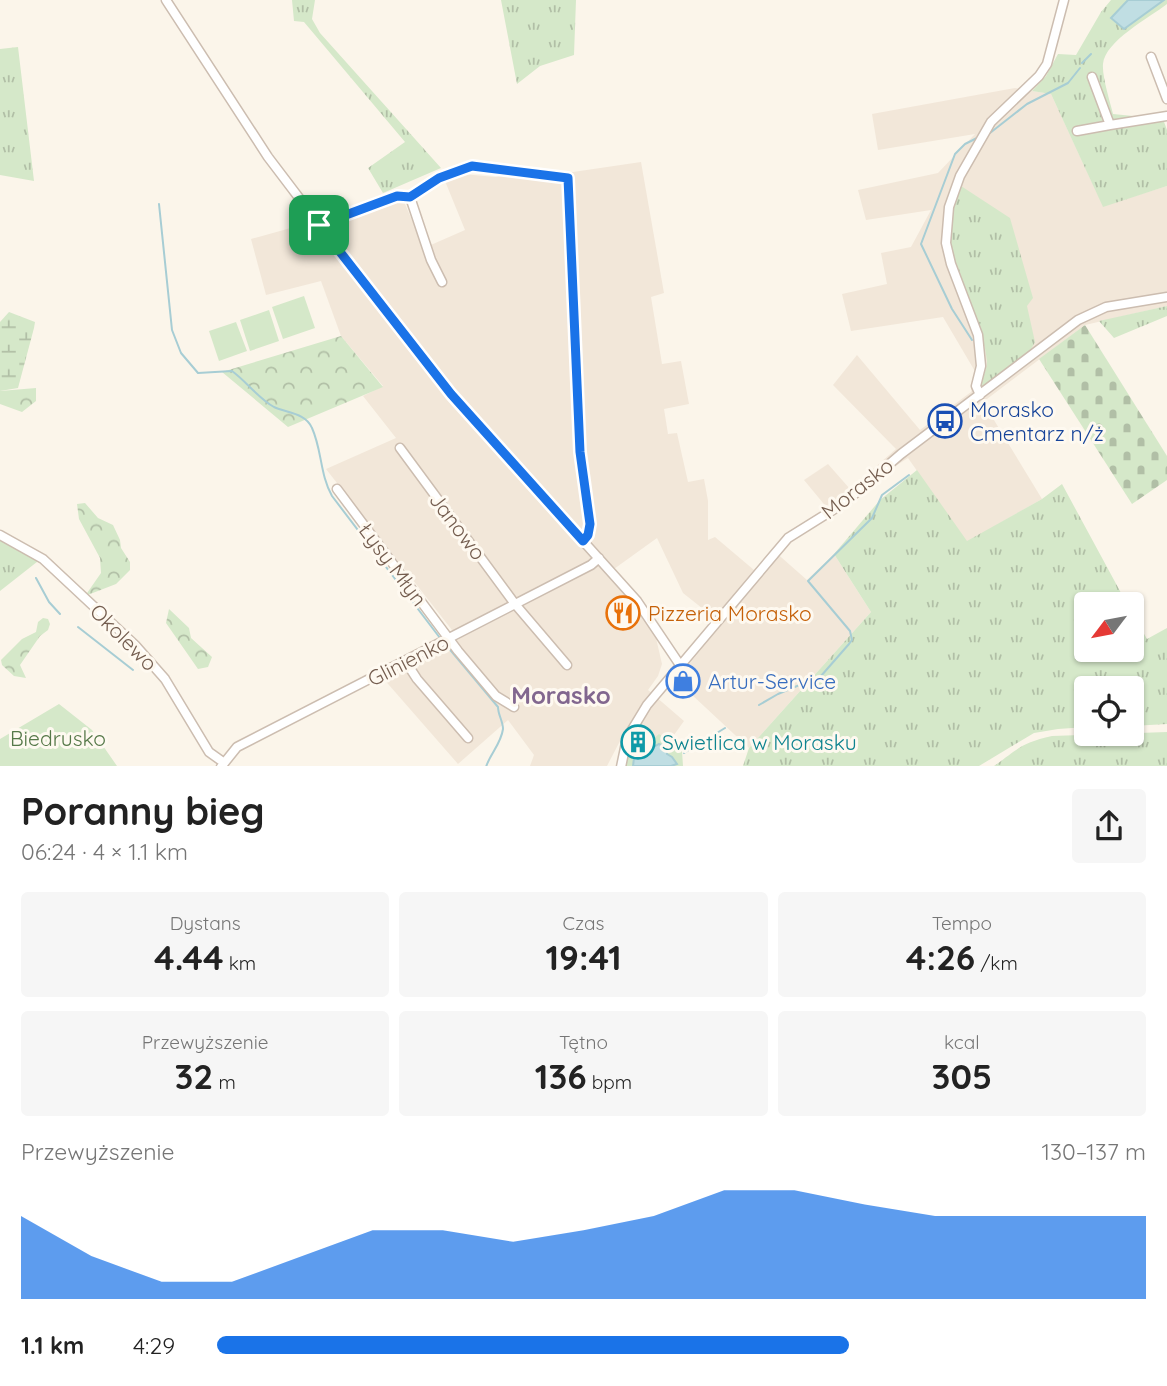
<!DOCTYPE html>
<html lang="pl">
<head>
<meta charset="utf-8">
<style>
	:root { --surface:#fff; --page:#f6f6f6; --text:#222; --muted:#767676; --accent:#1a73e8 }
	body { margin:0; font-family:Quicksand,sans-serif; background:var(--page); color:var(--text); height:100vh; display:flex; flex-direction:column; font-size:26px; white-space:nowrap }
	* { box-sizing:border-box; margin:0 }
	p { font-size:23px; color:var(--muted) }
	.icon { flex:none; width:38px; height:38px; fill:none; stroke:currentColor; stroke-width:2; stroke-linecap:round; stroke-linejoin:round }
	.map { position:relative; height:766px; overflow:hidden }
	.panel { display:flex; flex-direction:column; background:var(--surface); flex:1 }
	.panel>* { flex:none }
	.needle { width:46px; rotate:238deg }
	.tools { position:absolute; left:1074px; top:592px; display:grid; gap:14px }
	.tools a { display:grid; place-items:center; width:70px; height:70px; border-radius:7px; background:var(--surface); box-shadow:0 2px 5px #0004; font-size:35px }
	.pin { position:absolute; display:grid; place-items:center; width:60px; height:60px; color:#fff; margin:-30px; border-radius:14px; box-shadow:0 4px 10px #0006 }
	.round { display:grid; place-items:center; flex:none; width:74px; height:74px; border-radius:7px; background:var(--page) }
	.headline { display:flex; align-items:center; justify-content:space-between; height:119px; padding:0 21px }
	h1 { font-size:38px; font-weight:700; line-height:52px }
	.stats { display:grid; grid-template-columns:repeat(3,1fr); gap:10px; height:119px; padding:7px 21px }
	.stats div { display:grid; align-content:center; border-radius:7px; background:var(--page); text-align:center }
	.stats b { font-size:35px; font-weight:700 }
	.stats small { font-size:19px; font-weight:400 }
	.stats p { font-size:19px }
	.chart { height:196px; padding:14px 21px }
	.chart p { display:flex; justify-content:space-between }
	.chart svg { width:100%; height:126px; margin-top:7px; fill:var(--accent); opacity:.7 }
	ul { padding:0 21px; list-style:none; font-size:23px }
	li { display:grid; grid-template-columns:112px 84px 1fr; align-items:center; height:52px }
	li i { height:18px; border-radius:9px; background:var(--accent) }
	.map>svg:first-child { display:block }
	.residential { fill:#f2e7d9 }
	.grass { fill:url(#grass-tufts) }
	.forest { fill:url(#forest-crowns) }
	.wetland { fill:url(#wetland-marsh) }
	.cemetery { fill:url(#cemetery-stones) }
	.green { fill:#d5e8c9 }
	.water { fill:#c0dee3; stroke:#a7cdd4; stroke-width:2 }
	.lines { fill:none; stroke-linecap:round; stroke-linejoin:round }
	.stream { stroke:#a7cdd4; stroke-width:2 }
	.minor-casing { stroke:#ccbdb0; stroke-width:11 }
	.minor { stroke:#fff; stroke-width:8 }
	.route-casing { stroke:#fff; stroke-width:14 }
	.route { stroke:#1a73e8; stroke-width:9 }
	.labels { text-anchor:middle; dominant-baseline:central; stroke-width:6; stroke-linejoin:round; paint-order:stroke }
	.transit-label { font-size:21px; fill:#164399; stroke:#fef9f0; text-anchor:start }
	.street-label { font-size:21px; fill:#745d4f; stroke:#fef9f0 }
	.food-label { font-size:21px; fill:#c56008; stroke:#fef9f0; text-anchor:start }
	.shop-label { font-size:21px; fill:#366cbe; stroke:#fef9f0; text-anchor:start }
	.park-label { font-size:21px; fill:#557848; stroke:#fef9f0 }
	.culture-label { font-size:21px; fill:#0d838f; stroke:#fef9f0; text-anchor:start }
	.quarter-label { font-size:24px; font-weight:bold; fill:#82678f; stroke:#fef9f0 }
</style>
</head>
<body>
<div class="map">
<svg width="1167" height="767" viewBox="0 0 1167 767">
	<defs>
		<pattern id="grass-tufts" width="24" height="20" patternUnits="userSpaceOnUse" patternTransform="scale(1.75)"><rect width="24" height="20" fill="#d5e8c9"/><path d="M3 7l-1-3M5 7V3M7 7l1-3M15 17l-1-3M17 17v-4M19 17l1-3" fill="none" stroke="#b1bfa6"/></pattern>
		<pattern id="forest-crowns" width="20" height="18" patternUnits="userSpaceOnUse" patternTransform="scale(1.75)"><rect width="20" height="18" fill="#d5e8c9"/><path d="M2 6a3 3 0 1 1 6 0M12 15a3 3 0 1 1 6 0" fill="none" stroke="#b1bfa6"/></pattern>
		<pattern id="wetland-marsh" width="20" height="14" patternUnits="userSpaceOnUse" patternTransform="scale(1.75)"><rect width="20" height="14" fill="#d5e8c9"/><path d="M1 5h8M5 5V1M11 12h8M15 12V8" fill="none" stroke="#b1bfa6"/></pattern>
		<pattern id="cemetery-stones" width="16" height="16" patternUnits="userSpaceOnUse" patternTransform="scale(1.75)"><rect width="16" height="16" fill="#d5e8c9"/><path d="M2 7V4a2 2 0 0 1 4 0v3zM10 15v-3a2 2 0 0 1 4 0v3z" fill="#b1bfa6"/></pattern>
	</defs>
	<rect width="100%" height="100%" fill="#fbf5ea"/>
	<path class="residential" d="M1015,88L1051,94L1103,206L1167,186V306L1085,325L983,402L1042,499L967,542L908,458L828,509L804,480L828,464L850,489L896,449L833,385L857,355L920,430L971,392L976,373L943,317L851,331L842,294L887,284L881,253L911,247L931,210L866,220L858,190L938,173L975,134L878,150L872,114Z
		M641,162L664,293L651,297L662,364L681,361L689,404L664,409L668,434L677,433L688,482L704,479L708,501V540L715,537L754,570L773,550L807,580L834,554L871,612L749,748L676,680L722,624L683,593L657,538L607,574L632,602L656,638L662,664L658,676L648,690L684,721L669,742L659,735L638,752L620,741L607,766H530L534,755L508,720L458,764L382,677L459,639L326,469L396,438L363,396L383,386L341,336L321,281L266,295L251,239L402,197L424,248L465,230L445,181L462,174L496,177L518,170L573,172Z"/>
	<path class="grass" d="M292,0H315L312,19L320,33L441,168L383,193L368,168L405,142L304,22L294,21Z
		M501,0H576L574,55L540,66L517,84Z
		M1111,0H1167V4C1149,18 1105,41 1103,64C1102,77 1110,101 1113,114L1163,119L1167,130V186L1103,207L1051,94L1032,91L1046,76L1058,54L1076,55L1101,12Z
		M18,47L34,181L0,175V49Z
		M961,186L1010,218L1033,298L1027,306L1035,342L1029,353L983,388H981C981,379 987,371 987,362C983,314 947,268 950,222C951,210 958,197 961,186Z
		M1167,306V316L1114,338L1099,321Z
		M917,470L967,541L1042,499L1062,484L1127,604H1087V649H1132V613L1147,639L1167,628V724L1132,726V688H1087V727L1058,729L1034,733L979,766H743L749,748L871,612L834,554L880,500Z
		M0,538L42,558L0,591Z
		M1167,732V766H994C1018,749 1021,743 1052,736Z
		M659,734L669,741L671,739L682,751L683,766L624,767L628,745L638,752Z"/>
	<path class="forest" d="M341,336L383,387L288,427L222,372Z
		M36,388V401L22,412L0,404V391Z
		M85,503L98,518L113,525L120,540L121,548L130,562V570L116,584L85,596L101,573L100,558L79,519L77,504Z
		M169,609L189,628L191,638L212,657L208,667L198,669L166,623Z
		M43,618L48,619L50,624L48,630L40,636L20,665L26,678L14,676L2,665L1,660L22,639L36,632L38,622Z"/>
	<path class="wetland" d="M9,312L35,322L34,328L18,388L0,391V322Z"/>
	<path class="cemetery" d="M1085,325L1167,456V480L1132,504L1039,359Z"/>
	<path class="green" d="M304,296L315,328L283,339L272,307Z
		M269,310L279,341L250,351L240,320Z
		M236,322L247,351L219,361L209,331Z
		M59,704L92,730L117,766H0V739Z"/>
	<path class="water" d="M1128,0H1164L1124,29L1111,18Z
		M659,744L667,748V754L672,757L677,764L671,766H633L634,758Z"/>
	<g class="lines">
		<path class="stream" d="M1082,63L1091,54
			M990,133L1027,104L1068,83L1080,68
			M159,204L172,330L181,353L198,373L232,371C247,382 258,398 274,407C287,413 306,413 312,428C322,450 320,475 332,496L440,638
			M972,340L952,309L921,244L955,154L965,144L977,138
			M36,578L49,602L60,614
			M78,627L133,670
			M447,646L498,707C498,715 503,721 503,729C501,744 490,754 486,767
			M759,705L778,694L821,676L849,644L852,640L850,631L808,581L872,518L882,495L909,475
			M684,753L725,728"/>
		<defs>
			<path id="minor" d="M166,0L268,157L369,290L451,394L637,601L680,665
				M1151,57L1167,99
				M1092,77L1110,125L1167,116
				M1077,131L1110,125
				M410,197L431,260L442,282
				M319,225L397,196L410,197L439,178L472,166L568,178L580,452L590,524L588,535L583,541
				M980,395L976,386L981,366L978,335L951,264L946,243L949,207L960,176L991,122L1039,76L1047,64L1064,0
				M400,448L515,604L567,665
				M337,489L458,651L496,696L514,707
				M0,535L43,559L135,645L165,679L209,752L223,762
				M406,662L417,679L468,738
				M221,767L237,747L591,565L599,558
				M621,767L627,738L647,705L788,538L844,503L901,454L1078,320L1106,307L1167,297"/>
		</defs>
		<use href="#minor" class="minor-casing"/>
		<use href="#minor" class="minor"/>
	</g>
	<g class="lines">
		<defs>
			<path id="route" d="M472,166L568,178L580,452L590,524L588,535L583,541L451,394L319,225L397,196L410,197L439,178Z"/>
		</defs>
		<use href="#route" class="route-casing"/>
		<use href="#route" class="route"/>
	</g>
	<defs>
		<symbol id="bus-ring" viewBox="-11 -11 22 22"><circle r="9.5" fill="#fef9f0" stroke="#1a4fb4" stroke-width="1.5"/><path d="M-5-6H5V4H4V6H2V4H-2V6H-4V4H-5ZM-3.5-4V0h7V-4ZM-3.5 1.2v1.5H-2V1.2ZM2 1.2v1.5H3.5V1.2Z" fill="#1a4fb4"/></symbol>
		<symbol id="restaurant-ring" viewBox="-11 -11 22 22"><circle r="9.5" fill="#fef9f0" stroke="#e8710a" stroke-width="1.5"/><path d="M-5-6h1v4h1v-4h1v4h1v-4h1v5L-1.5 .5V6h-2V.5L-5-1ZM5-6V6H3V1.5H1.5Q1.5-4 5-6Z" fill="#e8710a"/></symbol>
		<symbol id="shop-ring" viewBox="-11 -11 22 22"><circle r="9.5" fill="#fef9f0" stroke="#3f7fe0" stroke-width="1.5"/><path d="M-5-2.5h2.3a2.7 3.5 0 0 1 5.4 0H5L5.5 6h-11ZM-1.5-2.5h3a1.5 2.3 0 0 0-3 0Z" fill="#3f7fe0"/></symbol>
		<symbol id="building-ring" viewBox="-11 -11 22 22"><circle r="9.5" fill="#fef9f0" stroke="#0f9aa8" stroke-width="1.5"/><path d="M-4-6H4V6H1V3H-1V6H-4ZM-2.5-4.3h1.7v1.8h-1.7ZM.8-4.3h1.7v1.8H.8ZM-2.5-1h1.7V.8h-1.7ZM.8-1h1.7V.8H.8Z" fill="#0f9aa8"/></symbol>
	</defs>
	<g fill-rule="evenodd">
		<use href="#bus-ring" x="926" y="402" width="38" height="38"/>
		<use href="#restaurant-ring" x="604" y="594" width="38" height="38"/>
		<use href="#shop-ring" x="664" y="662" width="38" height="38"/>
		<use href="#building-ring" x="619" y="723" width="38" height="38"/>
	</g>
	<g class="labels">
		<g class="transit-label">
			<text x="970" y="409">Morasko<tspan x="970" dy="24">Cmentarz n/ż</tspan></text>
		</g>
		<g class="street-label">
			<text transform="translate(857 488) rotate(-38)">Morasko</text>
			<text transform="translate(458 526) rotate(53)">Janowo</text>
			<text transform="translate(393 564) rotate(53)">Łysy Młyn</text>
			<text transform="translate(124 637) rotate(45)">Okolewo</text>
			<text transform="translate(408 660) rotate(-27)">Glinienko</text>
		</g>
		<g class="food-label">
			<text x="648" y="613">Pizzeria Morasko</text>
		</g>
		<g class="shop-label">
			<text x="708" y="681">Artur-Service</text>
		</g>
		<g class="park-label">
			<text x="58" y="738">Biedrusko</text>
		</g>
		<g class="culture-label">
			<text x="662" y="742">Swietlica w Morasku</text>
		</g>
		<g class="quarter-label">
			<text x="561" y="695">Morasko</text>
		</g>
	</g>
</svg>
<div class="tools">
<a><svg class="needle" viewBox="-14 -14 28 28"><path d="M0-13l5 13h-10z" fill="#e53935"/><path d="M0 13l5-13h-10z" fill="#767676"/></svg></a>
<a><svg class="icon" aria-label="locate" viewBox="0 0 24 24"><circle cx="12" cy="12" r="6"/><path d="M12 2v4M12 18v4M2 12h4M18 12h4"/></svg></a>
</div>
<div class="pin" style="left:319px;top:225px;background:#1e9e55"><svg class="icon" aria-label="arrive" viewBox="0 0 24 24"><path d="M6 21V4h12l-3 4 3 4H6"/></svg></div>
</div>
<section class="panel">
<div class="headline"><div><h1>Poranny bieg</h1><p>06:24 · 4 × 1.1 km</p></div><a class="round"><svg class="icon" aria-label="share" viewBox="0 0 24 24"><path d="M12 15V3M7 8l5-5 5 5M5 13v7h14v-7"/></svg></a></div>
<div class="stats">
<div><p>Dystans</p><b>4.44<small> km</small></b></div>
<div><p>Czas</p><b>19:41</b></div>
<div><p>Tempo</p><b>4:26<small> /km</small></b></div>
</div>
<div class="stats">
<div><p>Przewyższenie</p><b>32<small> m</small></b></div>
<div><p>Tętno</p><b>136<small> bpm</small></b></div>
<div><p>kcal</p><b>305</b></div>
</div>
<div class="chart"><p><span>Przewyższenie</span>130–137 m</p>
<svg viewBox="0 0 160 44" preserveAspectRatio="none"><path d="M0 44V15L10 29L20 38L30 38L40 29L50 20L60 20L70 24L80 20L90 15L100 6L110 6L120 11L130 15L140 15L150 15L160 15V44z"/></svg>
</div>
<ul>
<li><b>1.1 km</b>4:29<i style="width:68%"></i></li>
</ul>
</section>
</body>
</html>
